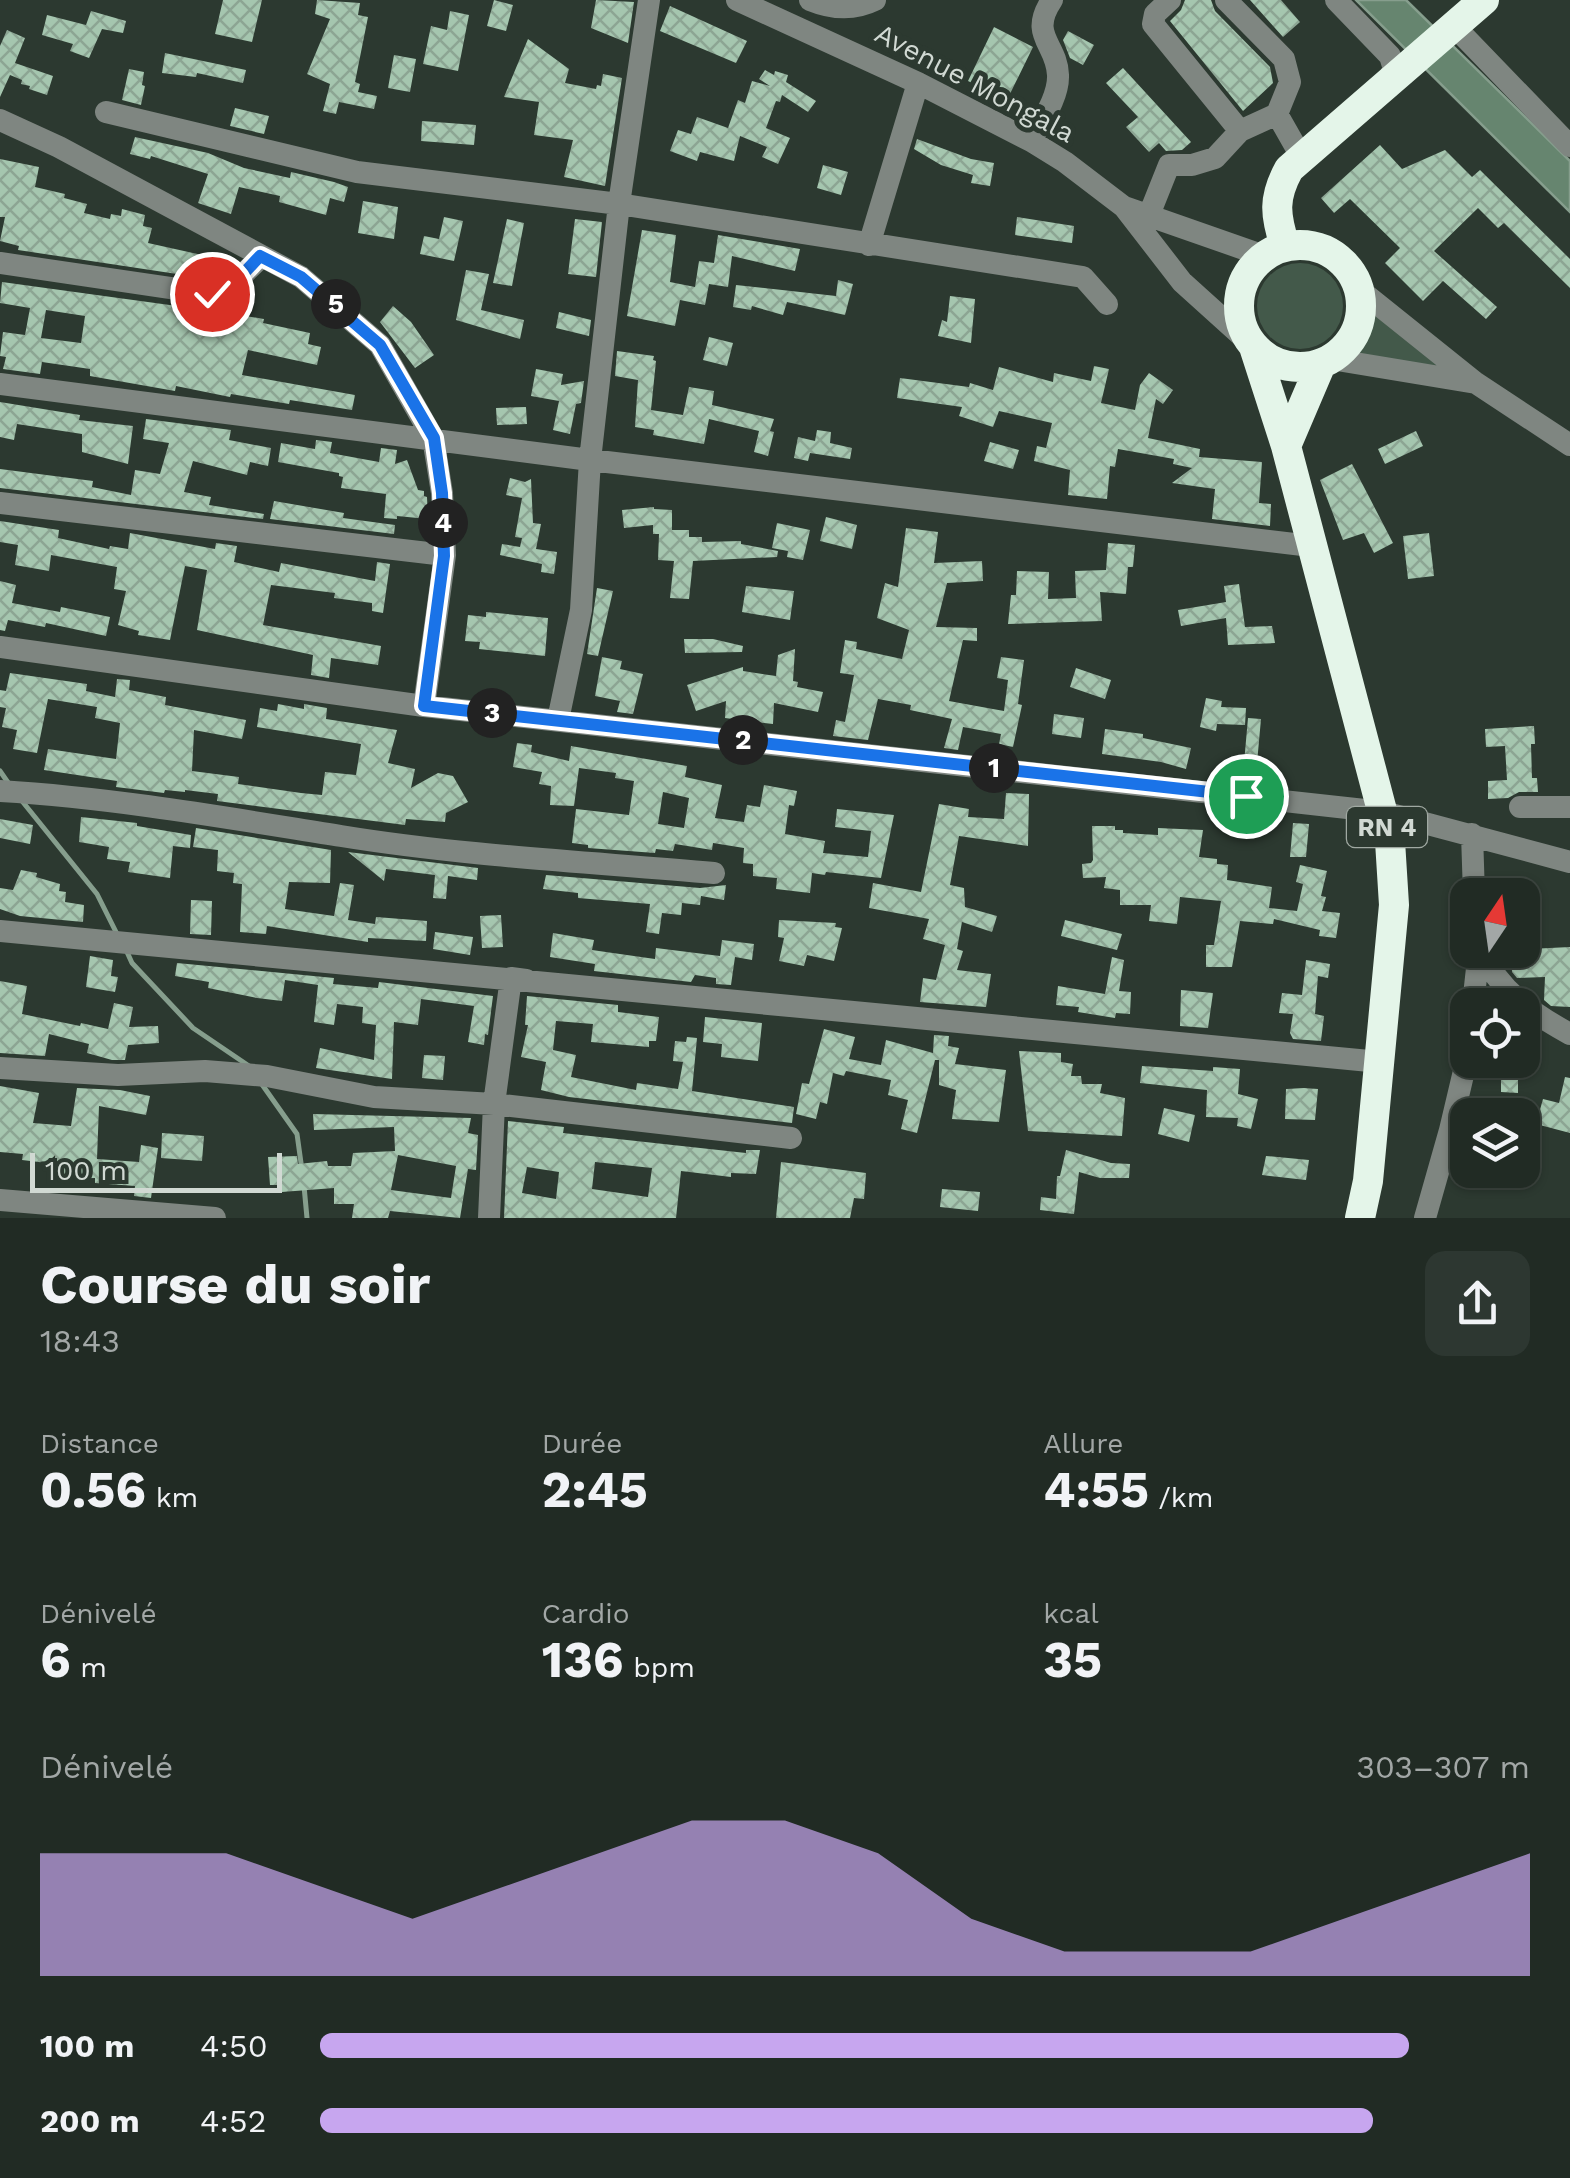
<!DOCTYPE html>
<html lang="fr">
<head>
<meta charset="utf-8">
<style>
	:root { --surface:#212b24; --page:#2d3731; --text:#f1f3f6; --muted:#a2a7a6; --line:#3e4741; --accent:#c7a6ef }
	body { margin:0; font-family:"Work Sans",sans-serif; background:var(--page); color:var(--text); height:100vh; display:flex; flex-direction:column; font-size:38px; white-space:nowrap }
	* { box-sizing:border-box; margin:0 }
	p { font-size:32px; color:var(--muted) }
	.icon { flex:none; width:55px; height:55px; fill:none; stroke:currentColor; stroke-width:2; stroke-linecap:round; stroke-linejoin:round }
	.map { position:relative; height:1218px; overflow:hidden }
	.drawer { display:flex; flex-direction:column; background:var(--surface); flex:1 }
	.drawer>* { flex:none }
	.needle { width:65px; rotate:13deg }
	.tools { position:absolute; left:1450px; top:878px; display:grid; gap:20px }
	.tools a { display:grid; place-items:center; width:90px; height:90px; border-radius:20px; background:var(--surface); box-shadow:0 2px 8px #0004,0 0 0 2px var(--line); font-size:50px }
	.scale { position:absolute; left:30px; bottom:25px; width:252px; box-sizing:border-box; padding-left:10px; border:5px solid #d1d9d3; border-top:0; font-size:28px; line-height:35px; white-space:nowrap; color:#d1d9d3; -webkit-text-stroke:8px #2c3930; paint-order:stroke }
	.pin { position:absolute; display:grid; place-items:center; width:85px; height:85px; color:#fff; margin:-42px; border:5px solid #fff; border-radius:50%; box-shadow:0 2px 10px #0007 }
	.km { position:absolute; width:50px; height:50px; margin:-25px; border-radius:50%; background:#222; color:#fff; font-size:28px; line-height:50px; text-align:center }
	.round { display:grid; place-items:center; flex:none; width:105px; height:105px; border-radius:20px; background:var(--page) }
	.summary { display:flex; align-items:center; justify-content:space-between; height:170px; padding:0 40px }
	h1 { font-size:55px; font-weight:700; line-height:75px }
	.figures { display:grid; grid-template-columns:repeat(3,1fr); gap:15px; height:170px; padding:10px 40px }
	.figures div { display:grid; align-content:center }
	.figures b { font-size:50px; font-weight:700 }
	.figures small { font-size:28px; font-weight:400 }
	.figures p { font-size:28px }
	.chart { height:280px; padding:20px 40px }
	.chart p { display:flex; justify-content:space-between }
	.chart svg { width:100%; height:180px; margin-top:10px; fill:var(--accent); opacity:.7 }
	ul { padding:0 40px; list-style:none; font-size:32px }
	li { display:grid; grid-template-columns:160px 120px 1fr; align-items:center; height:75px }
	li i { height:25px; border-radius:12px; background:var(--accent) }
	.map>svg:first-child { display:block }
	.green { fill:#43594a }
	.water { fill:#66856f; stroke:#869e8d; stroke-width:2.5 }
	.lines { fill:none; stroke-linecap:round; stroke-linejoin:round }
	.stream { stroke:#869e8d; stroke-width:5 }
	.building { fill:url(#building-cross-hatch); fill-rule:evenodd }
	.minor { stroke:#7f8681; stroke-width:22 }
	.highway { stroke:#e4f5e9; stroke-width:30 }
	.route-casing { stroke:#fff; stroke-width:20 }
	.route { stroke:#1a73e8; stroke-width:12 }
	.labels { text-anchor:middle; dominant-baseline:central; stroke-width:10; stroke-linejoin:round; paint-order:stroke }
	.shield { fill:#2c3930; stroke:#a0a9a2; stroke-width:2.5 }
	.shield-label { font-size:25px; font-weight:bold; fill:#d1d9d3 }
	.street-label { font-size:28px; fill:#d1d9d3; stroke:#2c3930 }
</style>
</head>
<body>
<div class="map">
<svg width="1570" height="1218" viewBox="0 0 1570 1218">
	<defs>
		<pattern id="building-cross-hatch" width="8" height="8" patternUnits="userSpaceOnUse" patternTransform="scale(2.5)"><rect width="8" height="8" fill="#a5c6af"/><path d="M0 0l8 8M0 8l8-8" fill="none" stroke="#8ca593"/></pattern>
	</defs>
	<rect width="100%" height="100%" fill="#2c3930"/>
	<path class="green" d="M1257 306a43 43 0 1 1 86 0a43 43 0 1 1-86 0Z
		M1370,307L1442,368L1348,355L1364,334Z"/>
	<path class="water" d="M1356,0H1406L1570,161V212Z"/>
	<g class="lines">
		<path class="stream" d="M0,771L9,784
			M22,801L97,894L117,934
			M127,952L132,963L193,1028L249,1066
			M261,1083L297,1134L302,1170
			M304,1186L307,1218"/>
	</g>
	<path class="building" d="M223,0H262L252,42L215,34Z
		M317,0L360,3L358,15L368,17L355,82L360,84L358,92L377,96L374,109L339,102L336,114L323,111L330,84L307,74L330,19L315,14Z
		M494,0L513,5L506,31L487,26Z
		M596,0L634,2L628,43L591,28Z
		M1185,0H1211L1215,11L1270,67L1273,83L1243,111L1170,21L1181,10Z
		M1250,0H1281L1300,22L1283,37Z
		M670,6L747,41L736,63L660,31Z
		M91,11L126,21L123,33L102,29L89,58L70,51L73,44L42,35L47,15L86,25Z
		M450,11L469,15L458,71L423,64L431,26L447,30Z
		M994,27L1033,47L1007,100L968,81Z
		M7,30L25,38L15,63L53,76L47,95L29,89L30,86L21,84L22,80L10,75L0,97V46Z
		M1068,31L1094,45L1083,65L1070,58L1063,40Z
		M528,39L569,69L565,83L596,89L597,85L601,86L603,74L622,78L605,186L564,177L573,140L534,135L539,102L504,97Z
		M165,53L246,70L243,83L197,73L196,77L162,73Z
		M394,55L416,59L410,92L388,88Z
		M1123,68L1191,142L1182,150L1166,151L1159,143L1149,152L1126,127L1138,117L1106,83Z
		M129,69L144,72L142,85L145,86L141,105L122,100Z
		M765,70L774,75L775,71L788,75L786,82L816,101L808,112L782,95L780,102L776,101L766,128L790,138L778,164L762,157L767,147L740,136L734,161L700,152L697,161L670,151L678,130L691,134L697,117L728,128L738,100L745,103L752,81L770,86L759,79Z
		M235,108L269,116L264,134L230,126Z
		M422,121L476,125L474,145L421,141Z
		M135,137L208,153L244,168L290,178L291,172L334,182L348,187L344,202L330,198L326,215L279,202L280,196L239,187L231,214L198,203L208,174L151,156L150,159L130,154Z
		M917,139L971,159L994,163L990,186L971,183L973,175L941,165L914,149Z
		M1380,145L1402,169L1445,150L1472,177L1480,170L1570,259V288L1504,223L1498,228L1478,208L1434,251L1497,307L1486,319L1443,281L1423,301L1385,263L1400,248L1350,199L1334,213L1321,198Z
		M0,159L39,167L35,187L65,194L64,198L87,204L84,213L110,219L111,214L121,216L122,209L145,215L143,226L152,228L148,243L220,259L219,276L210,279L18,250L19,246L0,241L5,217H0Z
		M823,165L848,172L841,195L817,188Z
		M363,201L398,207L394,239L358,233Z
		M444,217L463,221L454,261L420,254L424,236L439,239Z
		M1017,217L1074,226L1072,243L1015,235Z
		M507,219L524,223L512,286L493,283Z
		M575,219L602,222L596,277L568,274Z
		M642,230L676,235L670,282L695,287L699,261L714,263L718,235L800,249L795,271L732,256L728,287L709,284L705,305L680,300L675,326L627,316Z
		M466,270L489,274L481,310L524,320L520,339L456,320Z
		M838,280L853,284L845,315L787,302L783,315L752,306L751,310L733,307L736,285L836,296Z
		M2,282L228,313L264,319L263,323L310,333L308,344L321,347L317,365L248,350L242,375L355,395L352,410L290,400L289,404L231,394L230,397L176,386L175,391L90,376V369L42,362L40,374L3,369L6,357L0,356L3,332L25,335L30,308L0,303ZM46,310L85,316L81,343L41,338Z
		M950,296L975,299L971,343L938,336L942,320L947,322Z
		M393,306L411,322L434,355L415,368L380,322Z
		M559,312L591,320L589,336L556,328Z
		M709,337L733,343L727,366L703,360Z
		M617,351L654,356L653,360L656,361L651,410L683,415L689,387L714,391L712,405L774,419L770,431L774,432L768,456L754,452L759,431L709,419L704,444L653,435L654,430L635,427L638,380L615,376Z
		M1094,366L1109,369L1101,403L1135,410L1140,385L1149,373L1173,390L1163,404L1156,399L1148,438L1200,449L1199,457L1262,462L1259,503L1271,504L1270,526L1212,519L1215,489L1172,483L1192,468L1173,464L1174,459L1118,449L1115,467L1110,466L1107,499L1068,495L1070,470L1034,461L1037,446L1046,448L1052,423L999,411L993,427L959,416L962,407L897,398L900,378L969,387L970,383L993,390L999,367L1053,382L1054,373L1091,381Z
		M536,369L563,374L561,385L584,381L581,403L576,404L570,434L553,430L559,401L531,396Z
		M0,402L80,415L79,420L133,426L128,464L82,452V434L17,424L14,440L0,437Z
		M526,407L527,424L497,425L496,408Z
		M146,419L231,430L229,440L271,448L268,466L250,462L247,475L193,461L184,492L211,497L209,505L264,514L263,519L0,488V469L93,481L92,487L131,495L135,470L160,474L169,443L143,439Z
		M817,430L831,432L830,443L852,448L850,459L810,453L808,461L794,458L798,437L815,441Z
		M1416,431L1423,446L1385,464L1378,449Z
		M316,440L332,442L330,453L379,462L381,448L397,450L395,464L407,460L418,490L424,491V496L427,497L428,519L397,516V519L384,518L386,494L341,488L343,477L339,476V473L278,462L281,443L315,449Z
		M990,442L1019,450L1013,469L984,461Z
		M1352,464L1393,543L1374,553L1364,533L1343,540L1320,480Z
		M510,478L525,482L531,479L533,523L541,524L536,549L557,552L554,574L541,572L542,564L500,555L502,544L520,547L522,538L515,537L522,498L506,495Z
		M274,501L344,513L343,518L395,525L394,534L270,519Z
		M654,507V509L672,510V530H689V537H702V542L741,541V544L778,551L777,557L693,561L689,599L670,598L674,561L658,560L659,534H653V525L624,528L622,510Z
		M826,517L857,525L852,549L820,541Z
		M0,521L59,530L58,538L109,549L110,546L128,549L130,533L215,549L216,543L237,546L234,562L279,572L281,563L375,581L377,562L390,564L383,613L372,611V603L334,598L335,593L271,585L263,625L381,646L378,665L331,658L329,678L311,675L313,655L197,630L207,570L185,566L170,640L138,635L139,631L118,625L126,591L114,589L117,567L51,555L49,571L15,565L18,545L0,542Z
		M777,523L810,530L803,560L787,557L788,551L772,548Z
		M906,528L938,532L934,563L982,561L983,581L947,583L936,627L977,628V641L963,640L949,701L1004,711L1008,680L997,678L1001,657L1024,660L1018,704L1022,705L1013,747L999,744L1001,734L963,727L958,750L944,748L952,719L910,710L911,705L878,699L868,740L833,736L836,720L845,722L854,675L840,673L845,640L857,642L856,649L902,659L909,630L877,618L885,583L898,587Z
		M1429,533L1434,576L1408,579L1403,536Z
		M1108,543L1135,545L1133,567H1128L1126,594L1100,592L1102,621L1008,624L1011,595H1016L1017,571L1049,572L1048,599L1076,598L1075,571L1106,570Z
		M0,581L16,585L12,603L60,612L61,607L110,617L106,636L46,623L45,627L8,620L5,631L0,630Z
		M1239,584L1245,627L1272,626L1275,643L1228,645L1226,618L1181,626L1178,610L1226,602L1224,586Z
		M746,586L794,591L790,620L742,612Z
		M597,588L613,591L598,656L587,654Z
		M486,612L548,618L545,656L479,649L480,642L465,641L468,615L486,617Z
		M684,639H713L743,646L742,652L685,653Z
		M795,649L793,681L798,682L797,687L823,692L818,712L774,703L773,724L725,718L726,701L696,711L687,685L743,667V671L776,676L778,655Z
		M602,657L622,661L620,669L643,674L633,714L617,712L620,701L595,696Z
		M1076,668L1111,680L1105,699L1070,687Z
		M10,673L87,684L86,691L115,697L117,679L130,680L129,690L166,697L165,705L246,720L242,739L194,730L192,771L239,777L238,784L301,793L322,795L325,772L356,775L361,744L257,727L260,708L277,711L278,704L304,709V704L327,708L326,719L397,730L388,763L415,769L411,788L438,773L453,776L468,802L446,813L445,822L406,819L405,825L217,801L218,794L185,790V792L165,790L164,793L116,787L117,781L44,770L48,749L116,759L120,723L95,718L97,707L48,699L37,753L13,749L17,730L2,727L6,708L0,707V690L6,691Z
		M1206,698L1222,701L1221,707L1246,708L1245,725L1217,724L1216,731L1200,727Z
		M1054,714L1084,718L1081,738L1052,734Z
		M1248,718L1261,719L1257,763H1244Z
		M1534,726L1535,744H1531L1532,778H1537L1538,792H1519L1508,798L1488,799V781L1507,780L1505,746L1486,747L1485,729Z
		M1105,729L1143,734V738L1191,748L1186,769L1161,762L1102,754Z
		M517,743L532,745L531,752L569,761L571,746L687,766L685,777L722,785L715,818L744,822L747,805L760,807L764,785L797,791L794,806L789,805L785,834L825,841L823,853L868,857L871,831L835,827L837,809L894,815L881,878L826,872L825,875L812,873L810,893L776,889L777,878L753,876V864L743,863L744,848L713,843L712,850L675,844L673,851L656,849L655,853L588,848V845L572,843L576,809L629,815L634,781L615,778L616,773L579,768L574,806L550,805L551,786L539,784L542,772L513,767ZM663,792L689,798L684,828L658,824Z
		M1006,793L1029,794L1028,846L959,836L950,885L964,888L965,907L997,916L992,932L962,922L957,949L963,951L957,970L991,974L986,1007L920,1002L923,978L936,980L945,945L923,939L929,919L869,908L873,883L921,892L939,804L969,809L968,817L1004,819Z
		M81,817L137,823V826L191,835L190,848L173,846L170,878L128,872L130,862L107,859L109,847L79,842Z
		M0,819L33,825L30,844L0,838Z
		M1293,823L1309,824L1306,857H1290Z
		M1092,826H1115V830H1123V833L1158,835V828L1203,830L1199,857L1217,859V864L1228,865L1227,880L1272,887L1269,908L1297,911L1303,884L1296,882L1300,865L1327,871L1321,896L1326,897L1322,911L1340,913L1336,938L1319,936L1320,930L1274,919L1273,924L1240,921L1232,967H1206V945H1214L1221,901L1180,897L1177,924L1149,921L1151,905H1120V890L1104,888L1106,877L1083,878L1082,864L1091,863L1093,860Z
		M196,828L331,850L330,883L289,882L285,909L334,916L340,883L354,885L348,920L375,924L376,917L427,921L426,941L368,938V942L267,926L266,934L240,932L242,884L233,883L234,873L217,871L218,850L193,847Z
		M348,852L478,868L477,880L448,876L446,899L433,898L435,875L386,869L384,881Z
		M21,870L37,873L36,877L60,884L59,891L66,892L65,902L84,905L83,922L20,916L0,909V888L13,890Z
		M546,875L700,888L726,885L724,900L701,896L700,905L682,903L681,915L662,913L659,934L646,932L650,904L578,898V893L543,889Z
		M191,900L212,901L211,935L190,934Z
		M501,915L503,947L482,948L480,916Z
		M779,920L836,923L835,927L842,928L834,961L807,955L804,966L779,961L784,938L778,937Z
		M1065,920L1122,934L1117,950L1061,936Z
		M435,932L473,937L470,955L433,949Z
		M553,933L594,940L592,950L655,959L656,948L720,956L722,940L754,944L752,960L735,957L731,985L716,984V978L695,975L691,982L594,971L595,964L550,957Z
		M1570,947V1007L1551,1006L1544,1000L1545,977L1517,978L1512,972L1511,950Z
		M90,956L113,960L111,976L118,977L115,992L86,987Z
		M1112,957L1124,960L1119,991L1131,992L1130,1014L1116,1013L1115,1018L1078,1012L1079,1007L1056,1005L1058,986L1105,994Z
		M1306,960L1330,964L1328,978L1318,976L1315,1014L1324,1016L1321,1041L1293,1039L1290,1033L1293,1014L1279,1013L1282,993L1302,995Z
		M177,963L334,978L333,984L378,988L379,982L493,996L488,1035L485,1034L484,1045L468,1042L474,1006L421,999L418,1025L394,1022L392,1079L316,1068L320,1048L374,1060L376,1025L362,1023L363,1007L337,1004L334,1025L314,1022L318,985L285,980L282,1001L257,998L208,988L209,982L175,976Z
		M0,981L27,986L22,1014L80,1026L81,1023L108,1029L114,1003L133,1007L129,1027L158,1026L159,1043L128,1045L125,1060H112L87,1053L89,1044L49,1034L45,1056L0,1053Z
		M1181,990L1213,993L1208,1028L1180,1026Z
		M527,996L618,1005V1012L659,1017L656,1041H649V1047L591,1042L593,1024L556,1021L553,1050L576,1055L571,1077L636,1090L637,1083L678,1089L683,1062L673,1061L675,1041L686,1042L687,1037L697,1038L692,1091L794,1107L792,1123L569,1097L541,1090L546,1062L521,1057L528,1025H525Z
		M705,1017L762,1023L758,1061L721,1057L722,1044L703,1042Z
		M824,1029L855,1037L849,1059L881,1065L886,1040L933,1053L934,1035L949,1036L948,1046L959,1048L955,1064L1006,1070L999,1122L952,1119L956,1090L939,1085V1060H935L917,1133L901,1129L908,1100L888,1095L891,1080L846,1071L844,1076L833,1073L827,1104L820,1102L816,1119L796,1114L802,1083L809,1084Z
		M1019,1051L1061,1053V1062L1073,1064L1071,1076H1081L1082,1084H1102L1100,1093L1125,1098L1122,1136L1028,1131Z
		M424,1055L445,1056L443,1080L422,1078Z
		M1501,1060H1518V1093L1501,1092Z
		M1142,1066L1213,1071V1067L1240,1069L1238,1094L1258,1099L1251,1129L1237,1126L1238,1118L1206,1117L1207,1090L1140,1083Z
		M1565,1077L1570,1078V1133L1536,1124L1543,1099L1559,1103Z
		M0,1086L39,1093L33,1123L71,1126L77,1088L120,1090L150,1096L146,1115L99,1106L97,1159L139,1162L141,1145L158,1148L151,1198L134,1196L135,1186L95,1183V1178L47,1179V1163L22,1160L23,1154L0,1152Z
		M1304,1088L1318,1089L1315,1120L1285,1119L1286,1089Z
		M1164,1108L1195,1115L1189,1142L1158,1134Z
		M313,1114L471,1118L468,1133L478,1135L476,1170L468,1169L460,1218L390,1211L388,1218H352L354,1204H334V1188L282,1192L281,1185H270L268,1157L297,1156L298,1164L327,1161L328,1166H351L353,1153L395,1151L394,1127L314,1130ZM398,1155L456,1166L451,1198L391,1190Z
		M508,1121L564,1127L563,1133L746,1153V1150H760L756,1174L731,1173V1177L681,1171L676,1218H504ZM595,1162L652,1168L648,1197L592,1189ZM527,1167L559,1172L556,1199L522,1193Z
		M162,1133L204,1136L202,1161L161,1158Z
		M1066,1150L1111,1163L1130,1164L1129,1178H1100L1079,1172L1074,1214L1040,1210L1041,1197L1056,1199L1057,1176H1060Z
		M1266,1156L1309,1160L1306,1180L1262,1175Z
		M781,1162L866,1173L864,1199L854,1198L850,1218H776Z
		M942,1189L980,1192L978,1211L940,1207Z"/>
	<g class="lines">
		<path class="minor" d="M737,0L918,83L1031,141L1065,162L1124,207L1264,256
			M810,0C832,9 853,11 875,0
			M1170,0L1155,14L1153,24L1240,131
			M1226,0L1284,59L1290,82L1277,114L1302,158
			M1336,0L1390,56L1394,69L1385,85
			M1454,26L1570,146
			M106,112L357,172L619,204L1083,277L1107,304
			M0,120L59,147L301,277L380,345L433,438L442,493L445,555L424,706
			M1031,141C1041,122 1059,97 1058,75C1057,43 1028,36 1052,0
			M1124,207L1182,282L1254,347
			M1149,215L1169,165H1192L1215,158L1240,131L1277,114
			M869,245L918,83
			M0,263L211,294L228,289L261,257
			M1360,290L1476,383L1570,445
			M1331,359L1476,383
			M0,384L590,460L1311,546
			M0,503L445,555
			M0,647L424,706L1383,812L1570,862
			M558,720L581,610L590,460L619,204L649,0
			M0,791C115,798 228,818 341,836C464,856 590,862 714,873
			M1520,807H1570
			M1472,834L1474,895
			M0,931L1380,1062
			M1481,950C1498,990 1533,1014 1570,1034
			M1473,1005L1479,950
			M0,1068L118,1075L205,1071L267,1076L374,1097L494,1104L791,1138
			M0,1200L215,1218
			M489,1218L494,1104L511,978L526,980
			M1425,1218L1450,1130L1468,1054"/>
		<path class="highway" d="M1239 306a61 61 0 1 1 122 0a61 61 0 1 1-122 0Z
			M1285,246C1275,215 1273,198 1289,169L1484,0
			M1254,347L1286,446L1390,841L1394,905L1368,1181L1360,1218
			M1286,446L1321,364"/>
	</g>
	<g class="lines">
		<defs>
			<path id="route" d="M212,294L228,290L260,256L301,277L380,345L434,438L442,493L444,556L424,706L1246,796"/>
		</defs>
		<use href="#route" class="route-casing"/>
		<use href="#route" class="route"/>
	</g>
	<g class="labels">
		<rect class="shield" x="1347" y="807" width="80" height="40" rx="8"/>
		<g class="shield-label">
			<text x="1387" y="827">RN 4</text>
		</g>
		<g class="street-label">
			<text transform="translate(975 83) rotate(28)">Avenue Mongala</text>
		</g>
	</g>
</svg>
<div class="tools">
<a><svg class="needle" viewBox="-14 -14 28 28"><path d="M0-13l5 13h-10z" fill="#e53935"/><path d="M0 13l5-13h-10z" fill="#a2a7a6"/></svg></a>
<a><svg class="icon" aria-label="locate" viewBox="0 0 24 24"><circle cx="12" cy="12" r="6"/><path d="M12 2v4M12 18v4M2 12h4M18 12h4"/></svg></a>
<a><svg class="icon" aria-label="layers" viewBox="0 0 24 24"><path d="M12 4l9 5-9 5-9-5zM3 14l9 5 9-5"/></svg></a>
</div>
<div class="scale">100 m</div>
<div class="pin" style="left:1246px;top:796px;background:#1e9e55"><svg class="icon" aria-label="arrive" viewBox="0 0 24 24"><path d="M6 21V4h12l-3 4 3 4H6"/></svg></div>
<div class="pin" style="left:212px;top:294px;background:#d93025"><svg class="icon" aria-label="check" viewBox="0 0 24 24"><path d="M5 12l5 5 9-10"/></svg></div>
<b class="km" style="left:994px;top:768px">1</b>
<b class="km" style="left:743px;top:740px">2</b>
<b class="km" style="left:492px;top:713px">3</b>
<b class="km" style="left:443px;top:523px">4</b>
<b class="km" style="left:336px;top:304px">5</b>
</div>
<section class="drawer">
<div class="summary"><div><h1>Course du soir</h1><p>18:43</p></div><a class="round"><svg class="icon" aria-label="share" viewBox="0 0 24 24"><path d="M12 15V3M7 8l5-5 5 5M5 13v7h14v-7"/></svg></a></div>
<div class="figures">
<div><p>Distance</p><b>0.56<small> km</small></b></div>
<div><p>Durée</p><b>2:45</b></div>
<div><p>Allure</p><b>4:55<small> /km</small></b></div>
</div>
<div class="figures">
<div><p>Dénivelé</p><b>6<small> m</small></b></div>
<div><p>Cardio</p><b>136<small> bpm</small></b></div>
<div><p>kcal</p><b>35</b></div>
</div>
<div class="chart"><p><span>Dénivelé</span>303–307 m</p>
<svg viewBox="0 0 160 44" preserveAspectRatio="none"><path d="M0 44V14L10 14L20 14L30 22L40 30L50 22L60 14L70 6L80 6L90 14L100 30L110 38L120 38L130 38L140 30L150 22L160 14V44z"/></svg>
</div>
<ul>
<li><b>100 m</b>4:50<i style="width:90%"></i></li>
<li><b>200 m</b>4:52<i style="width:87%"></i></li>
</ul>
</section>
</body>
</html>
